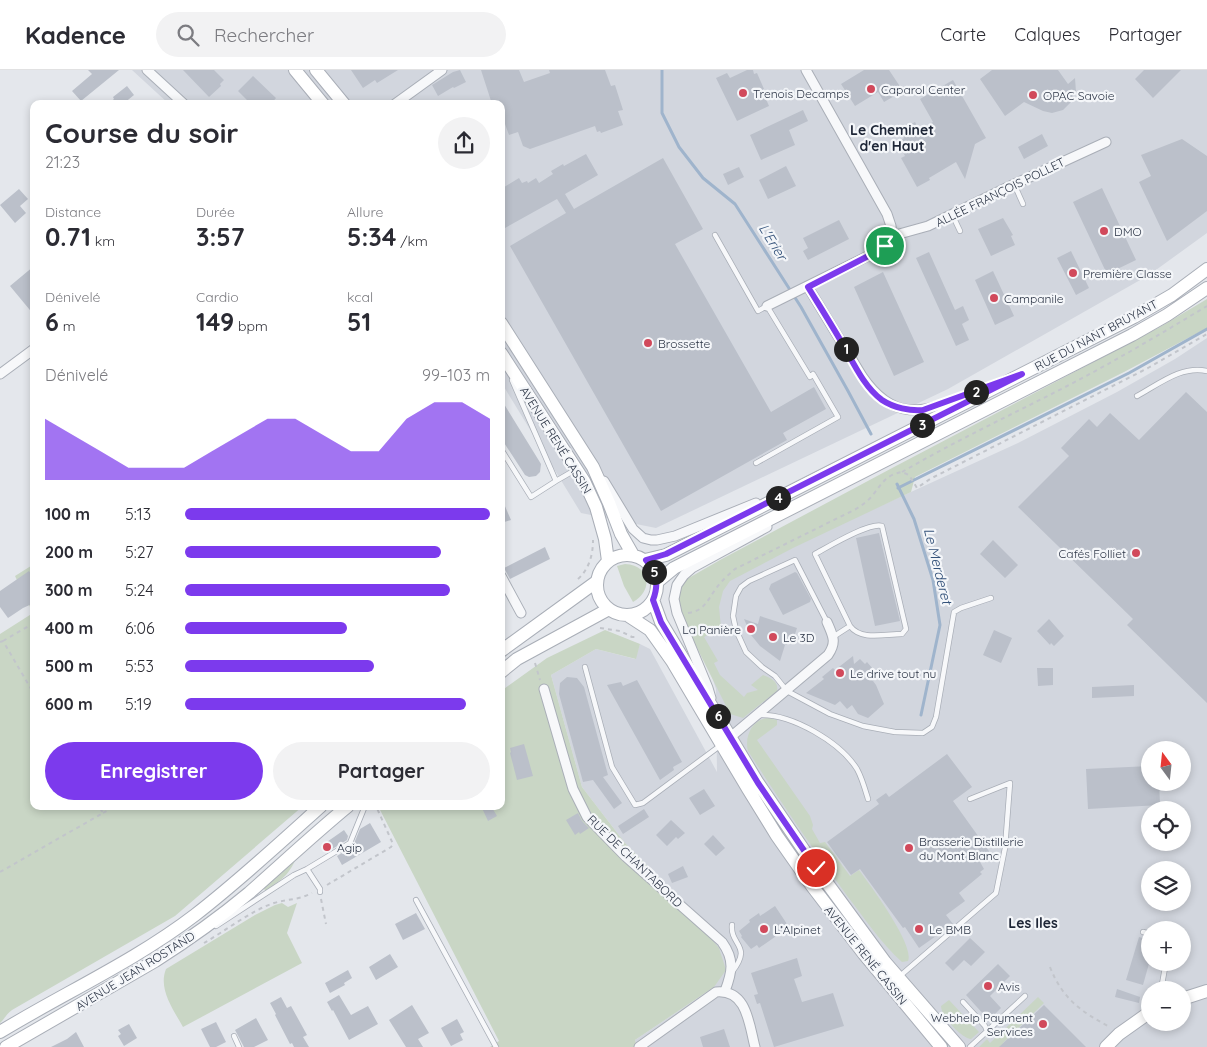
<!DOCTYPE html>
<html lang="fr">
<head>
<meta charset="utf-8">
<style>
	:root { --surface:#fff; --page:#f2f2f3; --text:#2b2b33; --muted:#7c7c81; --line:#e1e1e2; --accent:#7c3aed }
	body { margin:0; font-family:Quicksand,sans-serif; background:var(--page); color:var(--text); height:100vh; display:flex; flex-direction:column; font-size:19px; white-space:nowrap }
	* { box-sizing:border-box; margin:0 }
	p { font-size:16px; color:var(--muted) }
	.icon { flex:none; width:28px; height:28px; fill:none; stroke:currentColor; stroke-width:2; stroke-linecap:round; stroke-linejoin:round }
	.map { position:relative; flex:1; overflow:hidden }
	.side { position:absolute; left:30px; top:30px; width:475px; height:710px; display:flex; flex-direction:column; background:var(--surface); border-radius:10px; box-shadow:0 2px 8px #0003 }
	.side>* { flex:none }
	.needle { width:32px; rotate:345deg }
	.fabs { position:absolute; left:1141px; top:671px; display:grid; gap:10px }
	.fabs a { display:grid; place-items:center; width:50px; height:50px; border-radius:50%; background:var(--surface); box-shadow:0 2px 8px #0003; font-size:25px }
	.pin { position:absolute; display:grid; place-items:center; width:42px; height:42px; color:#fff; margin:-21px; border:2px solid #fff; border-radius:50%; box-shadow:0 1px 5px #0007 }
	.km { position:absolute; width:25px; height:25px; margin:-12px; border-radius:50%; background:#222; color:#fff; font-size:14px; line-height:25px; text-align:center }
	.round { display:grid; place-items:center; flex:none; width:52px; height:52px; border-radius:26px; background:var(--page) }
	.summary { display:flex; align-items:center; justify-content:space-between; height:85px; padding:0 15px }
	h1 { font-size:28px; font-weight:800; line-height:38px }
	.metrics { display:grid; grid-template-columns:repeat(3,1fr); gap:8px; height:85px; padding:5px 15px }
	.metrics div { display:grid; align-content:center }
	.metrics b { font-size:25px; font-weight:800 }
	.metrics small { font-size:14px; font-weight:400 }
	.metrics p { font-size:14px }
	.chart { height:140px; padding:10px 15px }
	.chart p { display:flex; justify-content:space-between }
	.chart svg { width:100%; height:90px; margin-top:5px; fill:var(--accent); opacity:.7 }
	.primary-button { display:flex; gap:10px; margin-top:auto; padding:10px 15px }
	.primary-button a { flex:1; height:58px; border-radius:30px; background:var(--accent); color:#fff; font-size:20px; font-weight:800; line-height:58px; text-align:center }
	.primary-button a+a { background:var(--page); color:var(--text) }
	ul { padding:0 15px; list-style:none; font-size:16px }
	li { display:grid; grid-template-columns:80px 60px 1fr; align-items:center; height:38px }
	li i { height:12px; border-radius:6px; background:var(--accent) }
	header { display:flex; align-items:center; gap:30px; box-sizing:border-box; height:70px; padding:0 25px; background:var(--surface); border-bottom:1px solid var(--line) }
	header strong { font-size:24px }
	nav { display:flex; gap:28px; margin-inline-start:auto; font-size:18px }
	.search { width:350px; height:45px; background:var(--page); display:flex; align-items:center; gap:12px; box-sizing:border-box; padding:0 18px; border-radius:28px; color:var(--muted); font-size:19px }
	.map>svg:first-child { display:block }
	.built { fill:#d2d6de; fill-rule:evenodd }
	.green { fill:#c9d6c5 }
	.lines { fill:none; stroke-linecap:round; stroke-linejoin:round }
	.stream { stroke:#9fb4cc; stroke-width:3 }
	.building { fill:#bbc0ca }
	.lane-casing { stroke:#a9aeb7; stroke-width:6 }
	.street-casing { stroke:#a9aeb7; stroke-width:11 }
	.secondary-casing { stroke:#a9aeb7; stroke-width:14 }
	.path { stroke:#c2c5cb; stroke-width:2; stroke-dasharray:4 4; stroke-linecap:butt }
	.lane { stroke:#f7f8fa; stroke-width:4.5 }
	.street { stroke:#f7f8fa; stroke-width:9 }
	.secondary { stroke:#fff; stroke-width:12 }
	.route-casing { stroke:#fff; stroke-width:10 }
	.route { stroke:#7c3aed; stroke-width:6 }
	.poi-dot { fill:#d1495b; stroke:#f4f6f9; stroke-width:2 }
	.labels { text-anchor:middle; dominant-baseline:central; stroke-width:4.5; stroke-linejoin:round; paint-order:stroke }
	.poi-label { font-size:12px; fill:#2b3445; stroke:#f4f6f9; text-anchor:start }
	.street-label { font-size:12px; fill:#2b3445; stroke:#f4f6f9 }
	.neighbourhood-label { font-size:14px; font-weight:bold; fill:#1d2536; stroke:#f4f6f9 }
	.water-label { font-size:14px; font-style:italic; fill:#34527a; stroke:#f4f6f9 }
</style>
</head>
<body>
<header>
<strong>Kadence</strong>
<div class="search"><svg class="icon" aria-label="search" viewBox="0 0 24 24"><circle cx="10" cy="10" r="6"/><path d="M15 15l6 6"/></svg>Rechercher</div>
<nav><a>Carte</a><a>Calques</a><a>Partager</a></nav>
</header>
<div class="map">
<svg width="1207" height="977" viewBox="0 0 1207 977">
	<rect width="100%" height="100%" fill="#e4e7ec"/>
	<path class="built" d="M132,0H1207V163L1149,205L948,319L656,458L581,443L501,312V34H169Z
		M1207,268V977H637L635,970L714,917L667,816L625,773L582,717L551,605L596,579L635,589L640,574L650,579L717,702L716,619L695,555L719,519L735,505L841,454L1018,373L1117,322L1175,289ZM1150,680H1182V712H1150ZM1150,740H1182V772H1150ZM1150,800H1182V832H1150ZM1150,860H1182V892H1150ZM1150,920H1182V952H1150Z"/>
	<path class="green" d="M1207,229V258L1124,302L915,407L911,422L793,478L730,511L723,521L719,537L721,558L704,567L718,591L714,593L720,605L744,627L747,623L758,620L751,615L763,605C770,608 779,611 777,621L743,648L730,644L690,564L679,537V527L682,516L687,509L720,490L894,397L1160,257Z
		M34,494V736H303L175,846L12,940C5,945 5,949 0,953V564L33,543L15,506Z
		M625,494C650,495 654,520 633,532L624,516L617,496Z
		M605,560L640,574L636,589L596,579L551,605L582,717L625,773L667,816L719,878L726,900L714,917L635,970L637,977H490L499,971L378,736H501V621L547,588Z
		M769,648L777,650V655L757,670L810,746L813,755L812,759L820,773L825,772L850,806L859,800C870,815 915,875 908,891L902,892C881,873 865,849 848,827C813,779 780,731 748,681C744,666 753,648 769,648Z
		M295,791C287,807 280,811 265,821L264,818Z
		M282,833L288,837L297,833L287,863L302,893L183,957C173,939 158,919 166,899L255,845L275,835Z
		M1038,927L1044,933L1003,973L1008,977H979L987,969L990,973Z
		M949,930L979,962L971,969C961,968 941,946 941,936Z"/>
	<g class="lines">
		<path class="stream" d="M662,0V43L679,77L703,108L735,134L801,237L848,321L871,364
			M897,414L914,449L933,510L940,555L921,645
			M898,418L1129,303L1207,259"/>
	</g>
	<path class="building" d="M88,0H119L81,31L72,21L92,4Z
		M183,0H214L224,10L220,14L221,16L209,27Z
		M351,0H398L377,13L375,10L363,18Z
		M460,0L466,12L454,18L453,17L438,26L432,15L453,2Z
		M481,0H519L524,12L550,3L549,0H605L611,16L615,15L623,40L618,41L623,55L601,63L600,61L597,62L595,56L530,79L523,76L518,62L509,65L501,43V34H492Z
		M747,0H753L754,4L757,3L764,19L762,20L769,36L737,51L716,8L727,3L730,8Z
		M864,0H889L903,21L884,32L878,22L855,36L841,14Z
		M992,0H1058L1068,14L1075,8L1076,22L1072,31L1063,40L1052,43L1043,41L1024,32L1005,46L980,9Z
		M1144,0H1181L1153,28L1135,9Z
		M253,6L276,28L271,34H251L238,21Z
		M953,10L986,68L975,74L965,109L956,92L929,108L930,110L917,117L901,88L905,86L898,72L904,68L900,60L915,52L919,60L933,52L920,29Z
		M127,16L134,25L123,34H108L114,29L113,27Z
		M803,40L808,51L789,60L795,75L761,90L750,65Z
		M1042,64L1048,76L1024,89L1018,77Z
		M1182,69L1207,86V141L1167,171L1139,112L1151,106L1141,85Z
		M586,84L598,105L565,124L574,139L663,88L703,159L675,174L771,342L814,317L826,339L783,363L787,370L661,441L510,176L566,143L557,129L505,158L501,152V119L519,108L522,113L527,111L528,113L536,108L539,113L553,104L551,101L563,94L564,96Z
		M786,96L796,116L768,129L759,110Z
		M739,97L744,107L728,115L723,104Z
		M1102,118L1136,190L1107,204L1073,132Z
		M19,119L28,129L20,136L26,143L15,153L0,135Z
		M1003,148L1013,165L1011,166L1015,175L991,186L978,159Z
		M839,150L849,169L808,190L803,181L808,178L803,168Z
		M1071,181L1089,218L1076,225L1057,188Z
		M929,182L955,240L963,236L969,250L962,254L969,270L956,276L916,188Z
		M34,196V245L10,216Z
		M993,201L1014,246L995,255L975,210Z
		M883,202L924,292L894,306L854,217Z
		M1186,322L1207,342V633L1127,555L1133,549L1018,437L1069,386L1061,378L1089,349L1097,357L1110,343L1139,370Z
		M501,329L541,394L540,402L536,406L529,407L525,405L501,368Z
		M501,427L511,450L501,453Z
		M879,463L900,551L875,556L856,468Z
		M993,470L1018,495L1005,508L980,484Z
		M545,477L550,489L510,509L504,498Z
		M29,501L34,508V533L23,538L8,548L0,537V521Z
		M795,502L797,503L811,529L810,532L783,545L769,519L771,514Z
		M760,546L797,558L793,570L789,569L787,575H785L780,591L760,576L751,565L744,549L758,554Z
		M1049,549L1064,566L1054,576L1051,573L1050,575L1037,561Z
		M994,560L1012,568L1001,593L983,585Z
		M853,586L854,594L860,589L865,594L867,592L873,599L871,601L873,604L870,607L876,615L884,634L868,648L858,644L852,635L847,639L840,631L835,635L806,623L824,609L822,607L833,598L835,600Z
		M1037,598H1053V615L1038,616Z
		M567,607L577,608L584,617L608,705L603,707L622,733L614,739L593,710L583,712L559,624L560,613Z
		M637,610L682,692L673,697L674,700L660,710L607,615L621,612L623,616Z
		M1134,615V626L1092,628V617Z
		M524,674L533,706L517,710L510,683L511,682L510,678Z
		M947,684L972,717L953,731L991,784L980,792L984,799L980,802L982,804L959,823L965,831L946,845L953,854L919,878L905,857L903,858L860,799L851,805L827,772L879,734L876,730L886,723L889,727Z
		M1150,696V712H1159L1160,735L1088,739L1086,699Z
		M704,719L715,736L700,745L689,728Z
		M481,736H491L497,746L488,751Z
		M644,739L649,747L623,764L618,756Z
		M578,743L582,751L589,758L580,764L579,762L575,765L566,750Z
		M671,750L685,763L678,769L676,767L667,776L656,765Z
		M370,753L381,772L342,795L337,786L353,776L360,759Z
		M344,760L348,766L347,770L329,781L324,774Z
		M713,765L725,778L716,786L704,774Z
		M683,796L688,807L672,813L668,804Z
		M775,836L789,857L759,878L757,875L751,879L741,867L742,866L739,861L750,852L749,850L759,843L760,846Z
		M416,843L425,859L403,870L395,854Z
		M1139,867L1150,870V890L1143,915L1126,910Z
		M970,868L985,882L971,896L964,890L953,901L945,893Z
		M390,884L398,897L376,910L369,897Z
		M797,888L802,906L794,909L802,932L833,923L844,956L774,977L760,933L757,934L754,925L758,924L751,903Z
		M998,894L1010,906L990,926L1001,938L991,948L989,945L986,947L966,925Z
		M348,900L352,908L344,913L345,915L330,923L325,913Z
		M1117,919L1140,927L1139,933L1115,927Z
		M339,925L351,945L368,936L378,954L349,970L333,940L332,941L327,932Z
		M281,927L287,938L291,936L307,965L303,967L309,977H294L292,973L290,974L275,945L276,944L270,933Z
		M412,935L429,963L418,969L423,977H406L389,950Z
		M1044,935L1086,977H999Z
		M256,948L268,970L254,977H244L235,960Z
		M457,949L464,962L460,964L463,970L451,976L441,958Z
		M216,952L226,972L216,977H210L201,959Z
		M129,954L137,968L124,976L118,966L121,964L118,960Z
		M724,959L730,977H703L700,967Z
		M76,962L84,977H51L67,969Z"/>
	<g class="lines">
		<defs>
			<path id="lane" d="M1014,114L1023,134
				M952,144L960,161
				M715,165L758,241L767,236L810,307L813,304L838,347L756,393
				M512,310L556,411L575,400
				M1137,326C1159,314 1182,295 1207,301
				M501,379L531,427L556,411
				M827,552L795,490L749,511L741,517L736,526L733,546L736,560L746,582L762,597L775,606L787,621L830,644L863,656L895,662L923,663L932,657L936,647L954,542L961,538L991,528
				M833,567L850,556L815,484C828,477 869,452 882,456L906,559L902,564C885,564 861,571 850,556
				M585,597L612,697L635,735L643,733L721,675
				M760,645C792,644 840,672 857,699C862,708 865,719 868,729
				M307,799L320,819V822
				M416,830L496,977
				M732,855C730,876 753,875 732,902
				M216,856L294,805L307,799L350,773L365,736
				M1143,862L1150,864
				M900,906L996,823L1005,778L1010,713L970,729
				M1161,920L1166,892
				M963,932L985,956L987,961
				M234,966L239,977
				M970,977L1025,926"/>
			<path id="street" d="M147,0L184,34
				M395,34L442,0
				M892,166L928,156L1008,117L1106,72
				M808,217L862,306C897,357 927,340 976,322
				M767,236L876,182L885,176L892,166L891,156L887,144L806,0
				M0,304L34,279
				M604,411L633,459L643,468L651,470H657L675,466L756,433
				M501,506L521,543
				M544,619L573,719L587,747L626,787L722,872C735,890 732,902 725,921
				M711,628L708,618L677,543L674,529L677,515L684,505L692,498L767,457
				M727,670L828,585C837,572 833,566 827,552
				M639,977L716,922C747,919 749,954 755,977"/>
			<path id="secondary" d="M295,0L323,34
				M316,0L344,34
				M501,253L593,397L609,433L621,464L633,485
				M501,283L584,411L596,437L605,469L608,491
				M597 515a30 30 0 1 1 60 0a30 30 0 1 1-60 0Z
				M645,490L666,485L1134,247L1172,225L1207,199
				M657,512L674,498L1132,265L1167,245L1207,218
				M653,530L661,552L758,713L816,798L885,892L959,977
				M627,545L650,560L672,591L748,719L777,766L812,816L864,884L941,977
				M501,581L596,512
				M501,602L517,589L609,539
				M1182,929L1207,921
				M0,962C64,923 135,891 195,845C239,811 280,773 321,736
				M6,977L155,891C188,870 219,848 249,823C282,794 314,764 348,736
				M1106,977L1119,964L1150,942"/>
		</defs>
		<use href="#lane" class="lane-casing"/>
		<use href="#street" class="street-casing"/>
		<use href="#secondary" class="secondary-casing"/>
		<path class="path" d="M902,402C957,370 1015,343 1071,314C1117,290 1162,263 1207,236
			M578,509C589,499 593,485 593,470
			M688,543C704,541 707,531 715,520C721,511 728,505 735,499L856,439C862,435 868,431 872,426C882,414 885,405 902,402L909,405L917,418L930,409L1148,298L1207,264
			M600,558L620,561L632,567H638
			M3,571L34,553
			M0,572L3,571L34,624
			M535,593L540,610
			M103,743L112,738H130L134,736
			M0,802L103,743L99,736
			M327,815L391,777L393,774L376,736
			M321,829L326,854
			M204,873C225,861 252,840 274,833C287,829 299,830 312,823
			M1050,897C1062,928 1081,942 1110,957"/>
		<use href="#lane" class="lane"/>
		<use href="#street" class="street"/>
		<use href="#secondary" class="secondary"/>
	</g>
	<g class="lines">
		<defs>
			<path id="route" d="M816,798L758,713L661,552L653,530C659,514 657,503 646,490L666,484L1022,304L923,340C910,341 894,338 882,330C864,317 853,292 842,273C831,254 819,235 808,217L876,182L885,176"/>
		</defs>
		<use href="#route" class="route-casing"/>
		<use href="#route" class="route"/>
	</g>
	<g class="poi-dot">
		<circle cx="871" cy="19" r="5"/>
		<circle cx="743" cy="23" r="5"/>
		<circle cx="1033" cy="25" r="5"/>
		<circle cx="1104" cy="161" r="5"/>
		<circle cx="1073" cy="203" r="5"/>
		<circle cx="994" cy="228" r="5"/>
		<circle cx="648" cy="273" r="5"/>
		<circle cx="1136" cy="483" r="5"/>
		<circle cx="751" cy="559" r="5"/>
		<circle cx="773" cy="567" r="5"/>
		<circle cx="840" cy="603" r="5"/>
		<circle cx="327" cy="777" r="5"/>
		<circle cx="909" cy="778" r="5"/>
		<circle cx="764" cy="859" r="5"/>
		<circle cx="919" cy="859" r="5"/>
		<circle cx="988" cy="916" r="5"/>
		<circle cx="1043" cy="954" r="5"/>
	</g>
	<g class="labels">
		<g class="poi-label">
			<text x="881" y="19">Caparol Center</text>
			<text x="753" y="23">Trenois Decamps</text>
			<text x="1043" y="25">OPAC Savoie</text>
			<text x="1114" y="161">DMO</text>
			<text x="1083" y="203">Première Classe</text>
			<text x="1004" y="228">Campanile</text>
			<text x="658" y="273">Brossette</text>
			<text x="1126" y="483" text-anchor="end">Cafés Folliet</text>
			<text x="741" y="559" text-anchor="end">La Panière</text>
			<text x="783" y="567">Le 3D</text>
			<text x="850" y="603">Le drive tout nu</text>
			<text x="919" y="771">Brasserie Distillerie<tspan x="919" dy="14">du Mont Blanc</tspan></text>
			<text x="337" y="777">Agip</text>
			<text x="774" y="859">L’Alpinet</text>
			<text x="929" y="859">Le BMB</text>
			<text x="998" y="916">Avis</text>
			<text x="1033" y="947" text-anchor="end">Webhelp Payment<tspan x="1033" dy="14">Services</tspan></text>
		</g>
		<g class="street-label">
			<text transform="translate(1000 122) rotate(-26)">ALLÉE FRANÇOIS POLLET</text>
			<text transform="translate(1096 265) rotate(-28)">RUE DU NANT BRUYANT</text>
			<text transform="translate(556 370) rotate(58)">AVENUE RENÉ CASSIN</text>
			<text transform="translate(635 791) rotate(44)">RUE DE CHANTABORD</text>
			<text transform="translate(866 885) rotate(51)">AVENUE RENÉ CASSIN</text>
			<text transform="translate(135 901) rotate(-32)">AVENUE JEAN ROSTAND</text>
		</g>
		<g class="neighbourhood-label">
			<text x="892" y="60">Le Cheminet<tspan x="892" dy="16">d'en Haut</tspan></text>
			<text x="1033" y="853">Les Iles</text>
		</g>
		<g class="water-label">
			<text transform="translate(773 172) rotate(58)">L'Erier</text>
			<text transform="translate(938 496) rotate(76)">Le Merderet</text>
		</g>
	</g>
</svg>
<div class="fabs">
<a><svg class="needle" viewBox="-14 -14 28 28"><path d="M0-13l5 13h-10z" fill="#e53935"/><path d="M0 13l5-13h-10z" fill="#7c7c81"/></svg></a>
<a><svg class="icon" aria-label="locate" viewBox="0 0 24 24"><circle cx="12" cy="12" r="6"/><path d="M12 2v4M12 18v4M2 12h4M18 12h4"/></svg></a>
<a><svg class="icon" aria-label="layers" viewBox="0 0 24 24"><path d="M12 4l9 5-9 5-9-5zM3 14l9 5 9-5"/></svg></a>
<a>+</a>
<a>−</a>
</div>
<div class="pin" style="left:885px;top:176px;background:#1e9e55"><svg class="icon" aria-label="arrive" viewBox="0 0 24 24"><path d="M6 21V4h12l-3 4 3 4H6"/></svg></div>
<div class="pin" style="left:816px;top:798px;background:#d93025"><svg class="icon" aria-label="check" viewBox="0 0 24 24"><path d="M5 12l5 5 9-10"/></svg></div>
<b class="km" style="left:846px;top:279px">1</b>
<b class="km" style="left:976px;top:322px">2</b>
<b class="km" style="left:922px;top:355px">3</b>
<b class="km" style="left:778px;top:428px">4</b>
<b class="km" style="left:654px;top:502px">5</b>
<b class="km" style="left:718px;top:646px">6</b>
<section class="side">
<div class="summary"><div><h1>Course du soir</h1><p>21:23</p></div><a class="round"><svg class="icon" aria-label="share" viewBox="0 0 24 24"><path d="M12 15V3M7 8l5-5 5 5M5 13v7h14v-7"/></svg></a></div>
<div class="metrics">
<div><p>Distance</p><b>0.71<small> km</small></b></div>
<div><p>Durée</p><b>3:57</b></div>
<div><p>Allure</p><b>5:34<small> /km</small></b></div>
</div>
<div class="metrics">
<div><p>Dénivelé</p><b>6<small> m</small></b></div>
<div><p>Cardio</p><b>149<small> bpm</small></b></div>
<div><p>kcal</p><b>51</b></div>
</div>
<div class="chart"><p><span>Dénivelé</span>99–103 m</p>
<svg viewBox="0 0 160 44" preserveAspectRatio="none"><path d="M0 44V14L10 22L20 30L30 38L40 38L50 38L60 30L70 22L80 14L90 14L100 22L110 30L120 30L130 14L140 6L150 6L160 14V44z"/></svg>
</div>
<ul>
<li><b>100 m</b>5:13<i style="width:100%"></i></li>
<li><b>200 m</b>5:27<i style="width:84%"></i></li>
<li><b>300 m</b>5:24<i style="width:87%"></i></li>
<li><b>400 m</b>6:06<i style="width:53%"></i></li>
<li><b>500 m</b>5:53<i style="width:62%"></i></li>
<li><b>600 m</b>5:19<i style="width:92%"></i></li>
</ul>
<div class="primary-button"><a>Enregistrer</a><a>Partager</a></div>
</section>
</div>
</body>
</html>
